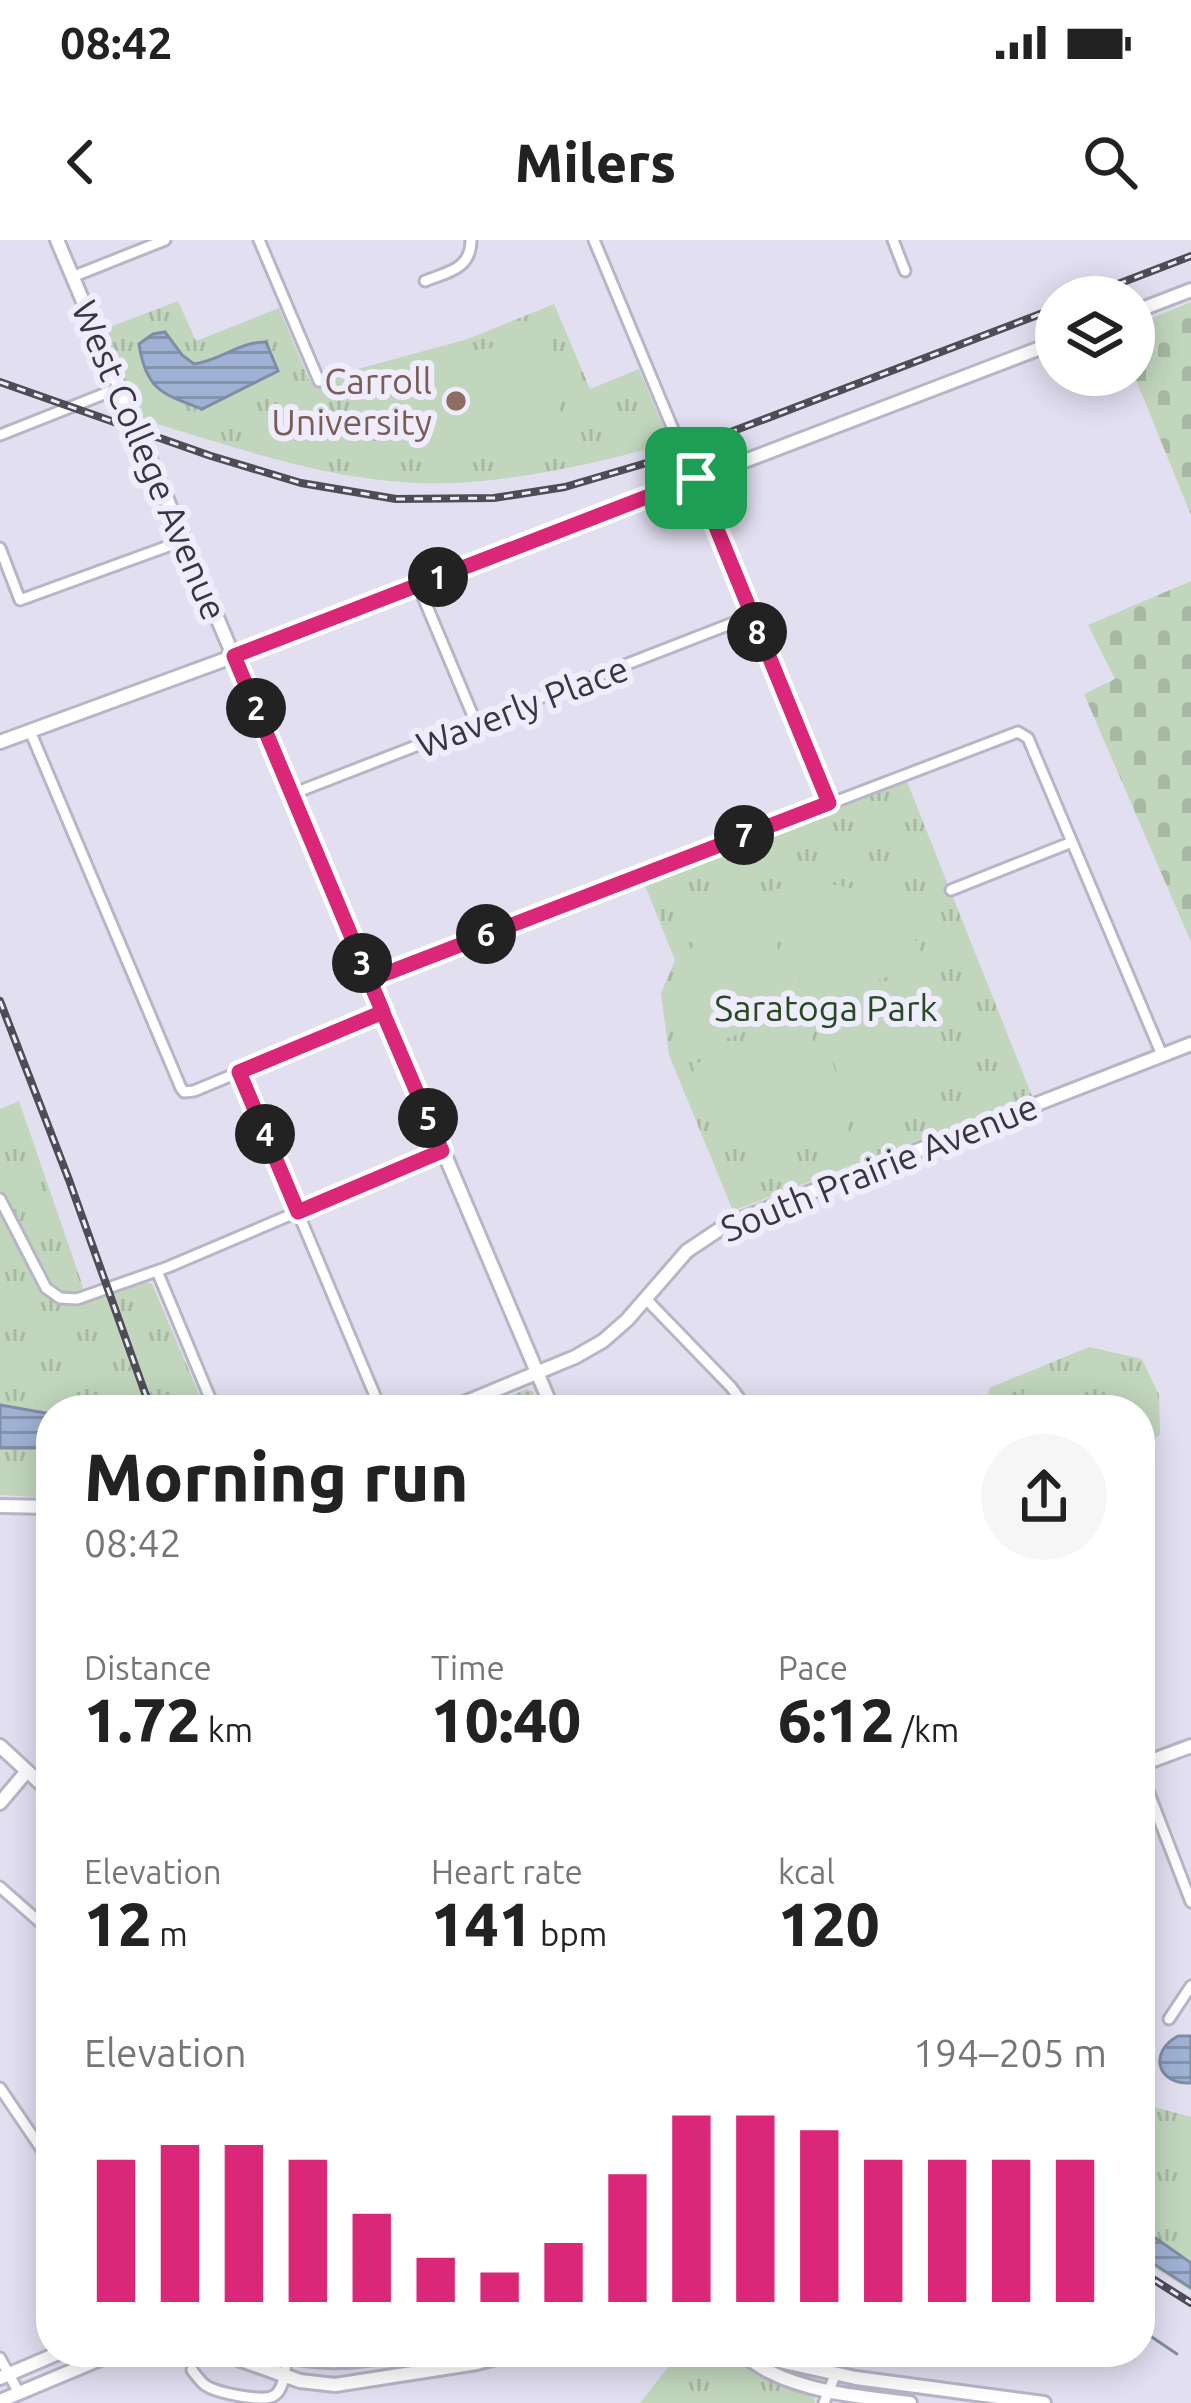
<!DOCTYPE html>
<html lang="en">
<head>
<meta charset="utf-8">
<style>
	:root { --surface:#fff; --page:#f6f6f6; --text:#222; --muted:#767676; --accent:#db2777 }
	body { margin:0; font-family:Ubuntu,sans-serif; background:var(--page); color:var(--text); height:100vh; display:flex; flex-direction:column; font-size:45px; white-space:nowrap }
	* { box-sizing:border-box; margin:0 }
	p { font-size:39px; color:var(--muted) }
	.icon { flex:none; width:66px; height:66px; fill:none; stroke:currentColor; stroke-width:2; stroke-linecap:round; stroke-linejoin:round }
	.map { position:relative; flex:1; overflow:hidden }
	.panel { position:absolute; left:36px; top:1155px; width:1119px; height:972px; display:flex; flex-direction:column; background:var(--surface); border-radius:48px; box-shadow:0 6px 30px #0003 }
	.panel>* { flex:none }
	.tools { position:absolute; left:1035px; top:36px; display:grid; gap:24px }
	.tools a { display:grid; place-items:center; width:120px; height:120px; border-radius:50%; background:var(--surface); box-shadow:0 6px 30px #0003; font-size:60px }
	.pin { position:absolute; display:grid; place-items:center; width:102px; height:102px; color:#fff; margin:-51px; border-radius:24px; box-shadow:0 6px 18px #0006 }
	.km { position:absolute; width:60px; height:60px; margin:-30px; border-radius:50%; background:#222; color:#fff; font-size:33px; line-height:60px; text-align:center }
	.round { display:grid; place-items:center; flex:none; width:126px; height:126px; border-radius:63px; background:var(--page) }
	.summary { display:flex; align-items:center; justify-content:space-between; height:204px; padding:0 48px }
	h1 { font-size:66px; font-weight:800; line-height:90px }
	.metrics { display:grid; grid-template-columns:repeat(3,1fr); gap:18px; height:204px; padding:12px 48px }
	.metrics div { display:grid; align-content:center }
	.metrics b { font-size:60px; font-weight:800 }
	.metrics small { font-size:33px; font-weight:400 }
	.metrics p { font-size:33px }
	.chart { height:336px; padding:24px 48px }
	.chart p { display:flex; justify-content:space-between }
	.chart svg { width:100%; height:216px; margin-top:12px; stroke:var(--accent); stroke-width:6 }
	.status { display:flex; justify-content:space-between; align-items:center; height:84px; padding:0 60px; background:var(--surface); direction:ltr }
	.status svg { height:33px; fill:currentColor }
	header { display:flex; justify-content:space-between; align-items:center; height:156px; padding:0 48px; background:var(--surface); font-size:54px; font-weight:800 }
	.map>svg:first-child { display:block }
	.grass { fill:url(#grass-tufts) }
	.cemetery { fill:url(#cemetery-stones) }
	.pitch { fill:#c2d6be }
	.water { fill:url(#water-rules); stroke:#808da6; stroke-width:3 }
	.lines { fill:none; stroke-linecap:round; stroke-linejoin:round }
	.stream { stroke:#808da6; stroke-width:3 }
	.street-casing { stroke:#b8b5c6; stroke-width:15 }
	.secondary-casing { stroke:#b8b5c6; stroke-width:18 }
	.street { stroke:#fff; stroke-width:9 }
	.secondary { stroke:#fff; stroke-width:12 }
	.rail-casing { stroke:#4e4c55; stroke-width:8 }
	.rail { stroke:#efecfe; stroke-width:3; stroke-dasharray:9; stroke-linecap:butt }
	.route-casing { stroke:#fff; stroke-width:24 }
	.route { stroke:#db2777; stroke-width:15 }
	.education-dot { fill:#8d6e63; stroke:#efecfe; stroke-width:4.5 }
	.labels { text-anchor:middle; dominant-baseline:central; stroke-width:12; stroke-linejoin:round; paint-order:stroke }
	.education-label { font-size:36px; fill:#785e54; stroke:#efecfe; text-anchor:end }
	.street-label { font-size:36px; fill:#38373e; stroke:#efecfe }
	.park-label { font-size:36px; fill:#274b1f; stroke:#efecfe }
</style>
</head>
<body>
<div class="status"><b>08:42</b><svg viewBox="0 0 49 12"><path d="M0 12V9h3v3zM5 12V6h3v6zM10 12V3h3v9zM15 12V0h3v12zM26 1h20v11H26zM47 4h2v5h-2z"/></svg></div>
<header><svg class="icon" aria-label="back" viewBox="0 0 24 24"><path d="M15 5l-7 7 7 7"/></svg>Milers<svg class="icon" aria-label="search" viewBox="0 0 24 24"><circle cx="10" cy="10" r="6"/><path d="M15 15l6 6"/></svg></header>
<div class="map">
<svg width="1191" height="2163" viewBox="0 0 1191 2163">
	<defs>
		<pattern id="grass-tufts" width="24" height="20" patternUnits="userSpaceOnUse" patternTransform="scale(3)"><rect width="24" height="20" fill="#c2d6be"/><path d="M3 7l-1-3M5 7V3M7 7l1-3M15 17l-1-3M17 17v-4M19 17l1-3" fill="none" stroke="#a7b8a4"/></pattern>
		<pattern id="cemetery-stones" width="16" height="16" patternUnits="userSpaceOnUse" patternTransform="scale(3)"><rect width="16" height="16" fill="#c2d6be"/><path d="M2 7V4a2 2 0 0 1 4 0v3zM10 15v-3a2 2 0 0 1 4 0v3z" fill="#a7b8a4"/></pattern>
		<pattern id="water-rules" width="6" height="5" patternUnits="userSpaceOnUse" patternTransform="scale(3)"><rect width="6" height="5" fill="#9fb2d3"/><path d="M0 2.5h6" fill="none" stroke="#8392ad"/></pattern>
	</defs>
	<rect width="100%" height="100%" fill="#e2dff1"/>
	<path class="grass" d="M178,61L196,101L279,68L310,142L468,99L554,64L590,149L639,129L670,203C599,223 526,239 454,243C347,248 241,209 141,179L102,90Z
		M906,539L1032,856L733,971L669,815L661,753L675,720L644,643L798,584Z
		M19,861L82,1044L85,1063L145,1042L152,1044L206,1170H51V1258L0,1255V869Z
		M1089,1107L1142,1119L1159,1155L1160,1194L1140,1217V1170H987L989,1148Z
		M527,1149L533,1152L541,1170H475Z
		M1140,1863L1191,1877V2051L1140,2019Z
		M680,2112H709L813,2154L815,2163H640Z"/>
	<path class="cemetery" d="M1191,62V275L1134,135V85Z
		M1191,341V702L1084,454L1115,439L1088,385Z"/>
	<path class="pitch" d="M549,98L564,195L407,220L391,124Z
		M804,642C866,644 901,663 926,722L810,767L765,652Z
		M757,656L802,769L688,814C668,772 677,710 715,680C727,669 742,662 757,656Z
		M931,732C952,803 931,861 860,890L816,778Z
		M806,782L850,894C780,919 720,894 692,825Z
		M1027,1143L1109,1170H1018Z"/>
	<path class="water" d="M165,92L182,115L194,124C221,120 239,102 266,102L278,131L202,169C162,154 146,150 139,104L153,94Z
		M0,1165L51,1174V1208H0Z
		M1178,1796H1191V1843C1157,1845 1148,1812 1178,1796Z
		M1140,1987L1191,2023V2048L1140,2015Z"/>
	<g class="lines">
		<path class="stream" d="M1140,2089L1177,2114"/>
		<defs>
			<path id="street" d="M259,0L319,141
				M594,0L829,563
				M893,0L905,31
				M72,37L165,0
				M425,41C448,32 471,29 471,0
				M0,195L119,148
				M0,308L20,360L185,300
				M418,345L476,483
				M30,491L181,848L184,852L194,851L383,772
				M292,554L751,376
				M951,650L1072,602
				M370,739L1018,492L1028,498L1162,815
				M239,832L381,1170
				M0,959L46,1048L60,1058L77,1059L168,1027L441,911
				M157,1031L215,1170
				M645,1058L731,1147L748,1170
				M1140,1530L1191,1662
				M0,1647L51,1692
				M1169,1779L1191,1746
				M0,1848L51,1923
				M0,2118L19,2153
				M192,2130C194,2133 202,2143 205,2145C217,2153 264,2163 275,2155C285,2148 285,2126 287,2116
				M824,2163L835,2135"/>
			<path id="secondary" d="M57,0L553,1170
				M1134,72L1191,50
				M0,502L221,421L1056,102
				M447,1170L575,1117L603,1101L627,1080L687,1011L726,985L1191,804
				M0,1266L51,1267
				M0,1506L51,1553
				M1140,1525L1191,1506
				M0,1563L27,1531
				M218,2112L300,2141L335,2145L477,2123L518,2112
				M276,2112C323,2128 365,2120 414,2112
				M735,2112C748,2117 757,2125 768,2131C811,2153 863,2157 910,2163
				M750,2118L770,2119L856,2138L1044,2163
				M0,2138L61,2112
				M0,2161L117,2112"/>
		</defs>
		<use href="#street" class="street-casing"/>
		<use href="#secondary" class="secondary-casing"/>
		<use href="#street" class="street"/>
		<use href="#secondary" class="secondary"/>
		<defs>
			<path id="rail" d="M1084,57L1191,16
				M0,142L211,216L301,243L396,259L494,258L565,247L660,219L1056,68
				M0,761L69,940L151,1170
				M1140,2031L1191,2063"/>
		</defs>
		<use href="#rail" class="rail-casing"/>
		<use href="#rail" class="rail"/>
	</g>
	<g class="lines">
		<defs>
			<path id="route" d="M696,238L234,416L383,772L239,832L298,972L442,911L369,740L829,563L696,238"/>
		</defs>
		<use href="#route" class="route-casing"/>
		<use href="#route" class="route"/>
	</g>
	<circle class="education-dot" cx="456" cy="161" r="12"/>
	<g class="labels">
		<g class="education-label">
			<text x="432" y="140">Carroll<tspan x="432" dy="41">University</tspan></text>
		</g>
		<g class="street-label">
			<text transform="translate(150 220) rotate(67)">West College Avenue</text>
			<text transform="translate(522 466) rotate(-21)">Waverly Place</text>
			<text transform="translate(879 927) rotate(-22)">South Prairie Avenue</text>
		</g>
		<g class="park-label">
			<text x="826" y="767">Saratoga Park</text>
		</g>
	</g>
</svg>
<div class="tools">
<a><svg class="icon" aria-label="layers" viewBox="0 0 24 24"><path d="M12 4l9 5-9 5-9-5zM3 14l9 5 9-5"/></svg></a>
</div>
<div class="pin" style="left:696px;top:238px;background:#1e9e55"><svg class="icon" aria-label="arrive" viewBox="0 0 24 24"><path d="M6 21V4h12l-3 4 3 4H6"/></svg></div>
<b class="km" style="left:438px;top:337px">1</b>
<b class="km" style="left:256px;top:468px">2</b>
<b class="km" style="left:362px;top:723px">3</b>
<b class="km" style="left:265px;top:894px">4</b>
<b class="km" style="left:428px;top:878px">5</b>
<b class="km" style="left:486px;top:694px">6</b>
<b class="km" style="left:744px;top:595px">7</b>
<b class="km" style="left:757px;top:392px">8</b>
<section class="panel">
<div class="summary"><div><h1>Morning run</h1><p>08:42</p></div><a class="round"><svg class="icon" aria-label="share" viewBox="0 0 24 24"><path d="M12 15V3M7 8l5-5 5 5M5 13v7h14v-7"/></svg></a></div>
<div class="metrics">
<div><p>Distance</p><b>1.72<small> km</small></b></div>
<div><p>Time</p><b>10:40</b></div>
<div><p>Pace</p><b>6:12<small> /km</small></b></div>
</div>
<div class="metrics">
<div><p>Elevation</p><b>12<small> m</small></b></div>
<div><p>Heart rate</p><b>141<small> bpm</small></b></div>
<div><p>kcal</p><b>120</b></div>
</div>
<div class="chart"><p><span>Elevation</span>194–205 m</p>
<svg viewBox="0 0 160 44" preserveAspectRatio="none"><path d="M5 44V15M15 44V12M25 44V12M35 44V15M45 44V26M55 44V35M65 44V38M75 44V32M85 44V18M95 44V6M105 44V6M115 44V9M125 44V15M135 44V15M145 44V15M155 44V15"/></svg>
</div>
</section>
</div>
</body>
</html>
